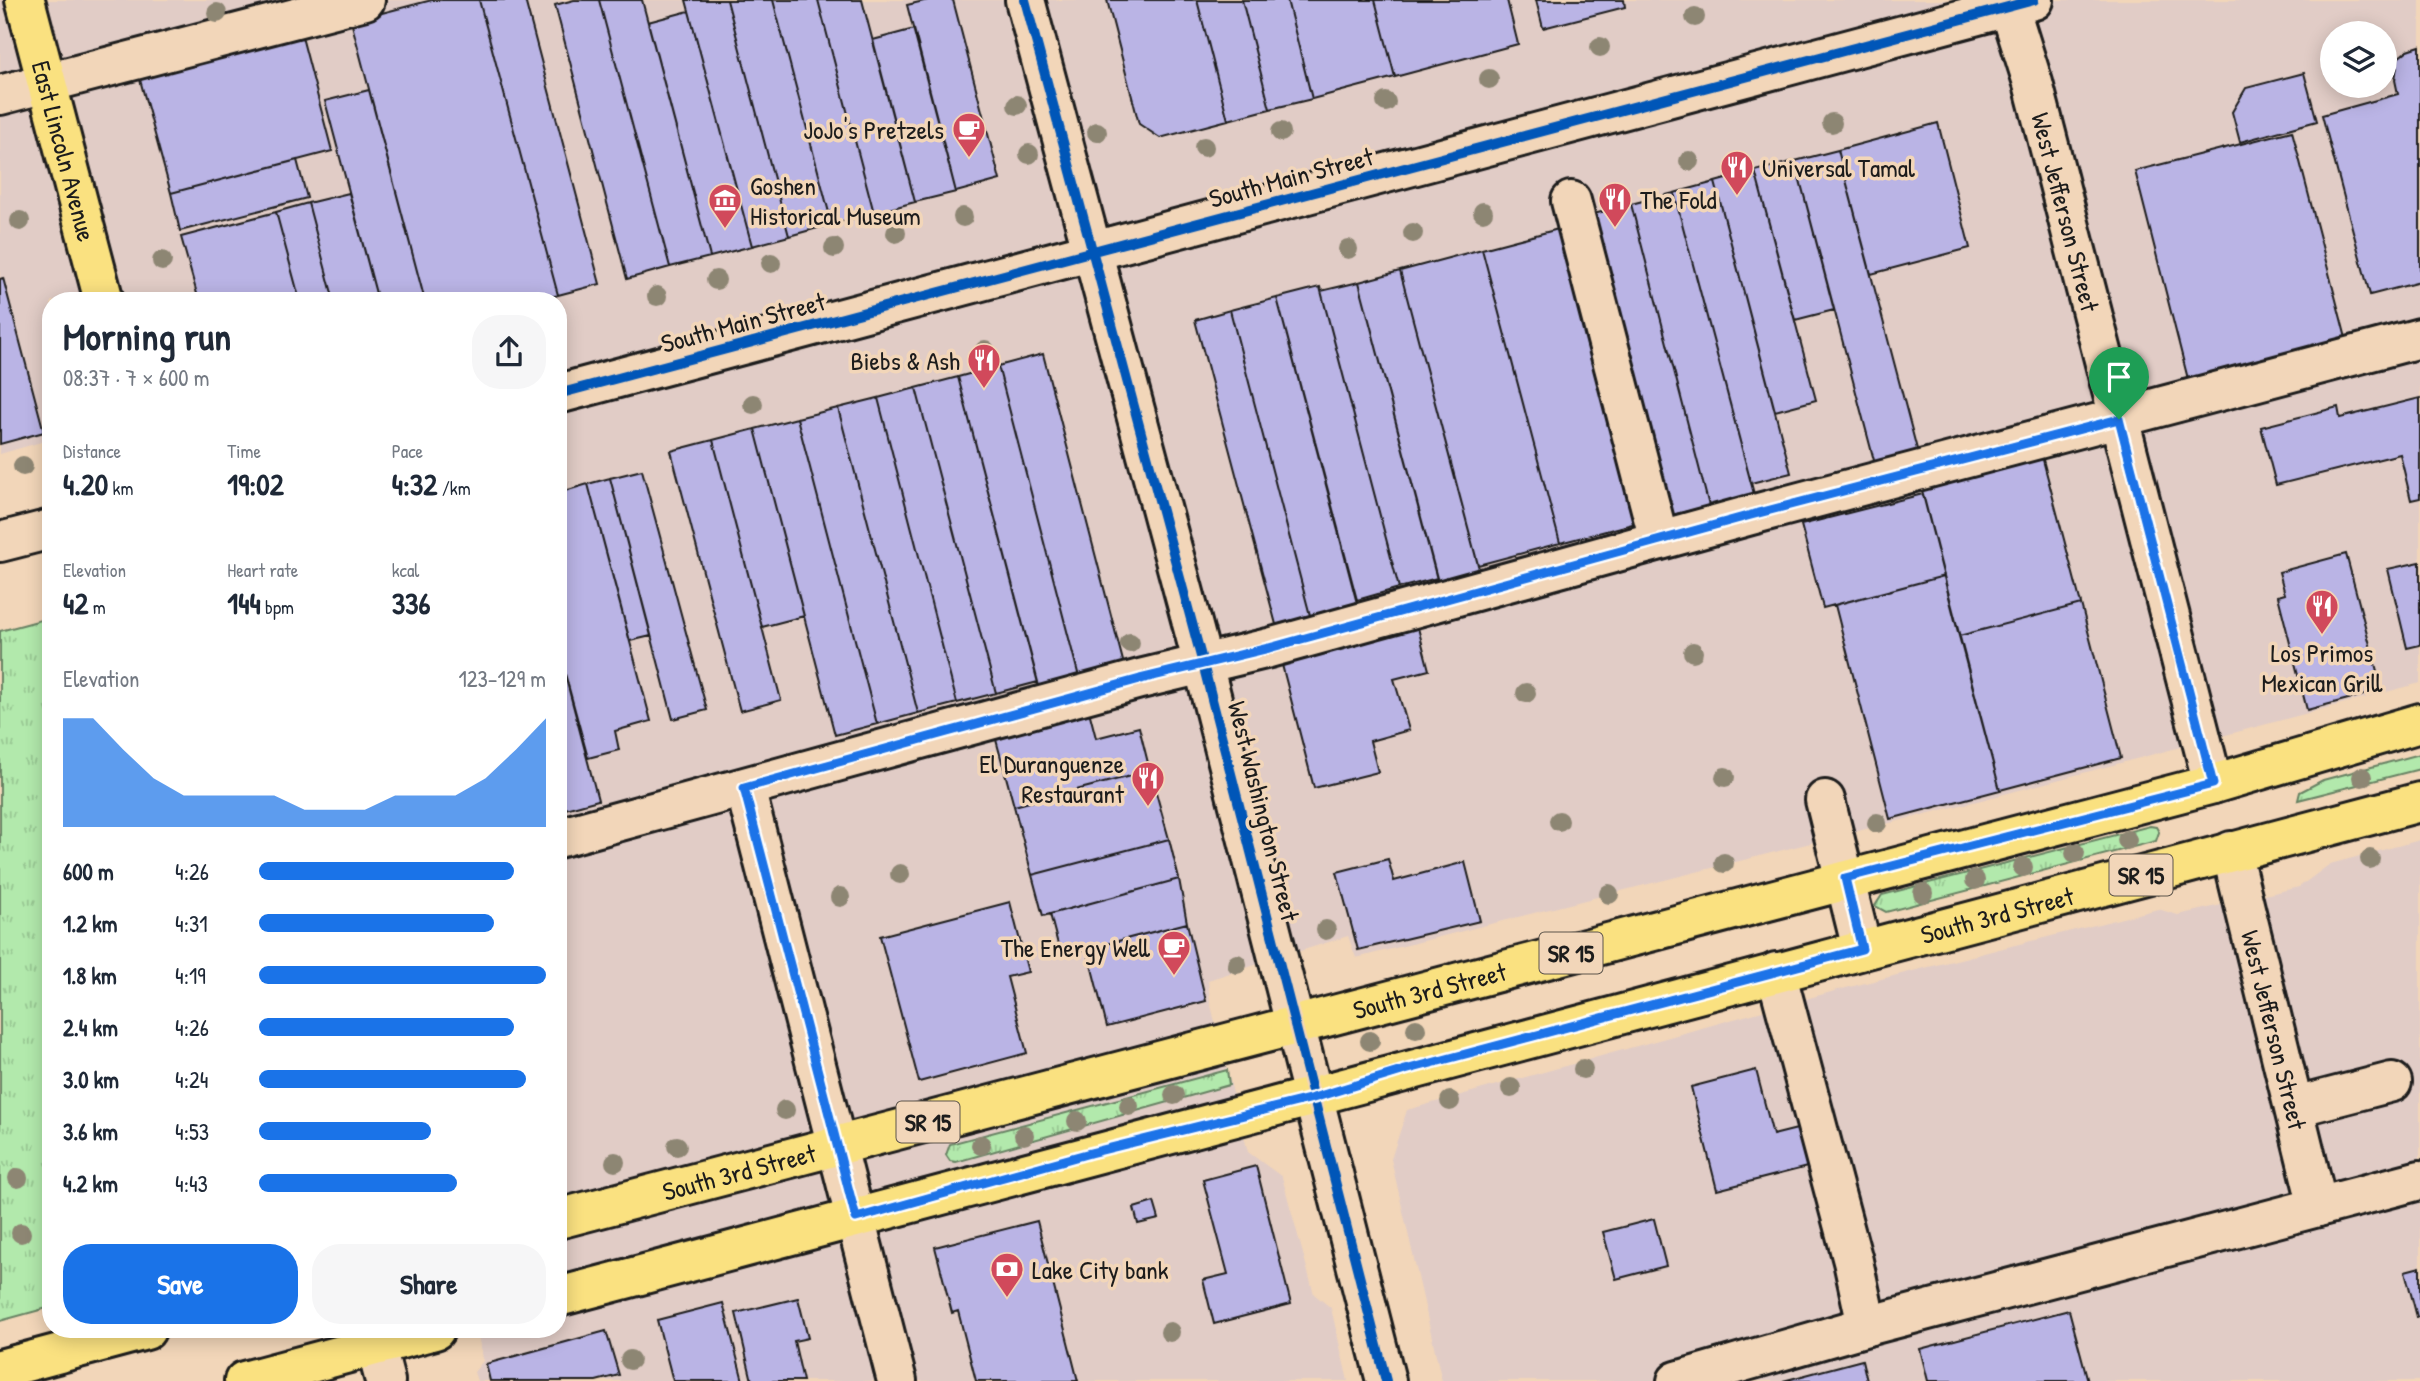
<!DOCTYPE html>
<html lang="en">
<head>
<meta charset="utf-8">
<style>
	:root { --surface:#fff; --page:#f6f6f7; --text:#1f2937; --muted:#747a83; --accent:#1a73e8 }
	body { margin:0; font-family:"Patrick Hand",sans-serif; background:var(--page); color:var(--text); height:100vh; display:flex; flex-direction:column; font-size:26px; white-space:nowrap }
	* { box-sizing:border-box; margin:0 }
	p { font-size:23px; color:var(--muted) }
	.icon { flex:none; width:38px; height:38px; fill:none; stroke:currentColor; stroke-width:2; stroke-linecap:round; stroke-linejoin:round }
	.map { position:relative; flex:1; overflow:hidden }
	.details { position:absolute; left:42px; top:292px; width:525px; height:1046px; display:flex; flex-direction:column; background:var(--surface); border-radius:28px; box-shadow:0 4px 18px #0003 }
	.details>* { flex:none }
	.fabs { position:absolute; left:2320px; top:21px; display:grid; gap:14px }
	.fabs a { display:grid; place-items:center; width:77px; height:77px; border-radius:50%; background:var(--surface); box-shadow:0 4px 18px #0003; font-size:35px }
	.pin { position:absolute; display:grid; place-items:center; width:60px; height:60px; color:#fff; margin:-72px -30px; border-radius:50% 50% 50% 0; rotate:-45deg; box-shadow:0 0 7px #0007 }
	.pin .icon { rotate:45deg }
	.round { display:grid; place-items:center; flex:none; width:74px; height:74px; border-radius:28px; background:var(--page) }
	.head { display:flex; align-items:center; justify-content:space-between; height:119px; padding:0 21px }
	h1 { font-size:38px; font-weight:700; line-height:52px }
	.figures { display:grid; grid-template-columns:repeat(3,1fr); gap:10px; height:119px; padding:7px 21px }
	.figures div { display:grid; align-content:center }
	.figures b { font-size:30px; font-weight:700 }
	.figures small { font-size:19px; font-weight:400 }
	.figures p { font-size:19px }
	.chart { height:196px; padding:14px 21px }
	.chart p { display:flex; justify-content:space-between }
	.chart svg { width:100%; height:126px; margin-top:7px; fill:var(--accent); opacity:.7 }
	.primary-button { display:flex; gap:14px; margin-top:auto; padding:14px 21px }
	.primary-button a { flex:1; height:80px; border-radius:28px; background:var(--accent); color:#fff; font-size:28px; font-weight:700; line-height:80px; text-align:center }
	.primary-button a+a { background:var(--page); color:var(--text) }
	ul { padding:0 21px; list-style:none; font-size:23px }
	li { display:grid; grid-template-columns:112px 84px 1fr; align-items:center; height:52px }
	li i { height:18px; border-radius:9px; background:var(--accent) }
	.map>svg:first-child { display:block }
	.built { fill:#e1ccc6; fill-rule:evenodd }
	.grass { fill:url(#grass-tufts); stroke:#678264; stroke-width:2 }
	.building { fill:#bab4e5; stroke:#1c1c1c; stroke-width:2 }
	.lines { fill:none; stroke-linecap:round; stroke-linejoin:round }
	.minor-casing { stroke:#1c1c1c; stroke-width:44 }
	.major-casing { stroke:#1c1c1c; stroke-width:44 }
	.minor { stroke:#f2d6b9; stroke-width:38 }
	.major { stroke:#fae180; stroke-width:38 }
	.cycleway-casing { stroke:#f2d6b9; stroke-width:15 }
	.cycleway { stroke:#0057b8; stroke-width:10 }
	.tree { fill:#8d8673 }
	.route-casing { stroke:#fff; stroke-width:14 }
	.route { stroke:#1a73e8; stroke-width:9 }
	.labels { text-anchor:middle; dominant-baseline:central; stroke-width:7; stroke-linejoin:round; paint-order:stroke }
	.shield { fill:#f2d6b9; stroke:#5c544b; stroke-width:2 }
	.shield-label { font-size:24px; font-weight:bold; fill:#1c1c1c }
	.poi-label { font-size:26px; fill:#1c1c1c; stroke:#f2d6b9; text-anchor:end }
	.street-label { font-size:26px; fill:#1c1c1c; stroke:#f2d6b9 }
</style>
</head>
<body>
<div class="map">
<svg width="2420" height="1381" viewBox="0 0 2420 1381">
	<defs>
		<pattern id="grass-tufts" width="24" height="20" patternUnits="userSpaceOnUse" patternTransform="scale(1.75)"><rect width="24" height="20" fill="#b2e9ac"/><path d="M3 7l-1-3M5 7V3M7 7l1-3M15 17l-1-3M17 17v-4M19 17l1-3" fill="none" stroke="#98c793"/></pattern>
	</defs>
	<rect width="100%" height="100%" fill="#f2d6b9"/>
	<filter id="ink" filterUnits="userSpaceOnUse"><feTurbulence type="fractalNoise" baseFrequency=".0143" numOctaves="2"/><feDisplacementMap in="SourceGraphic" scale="14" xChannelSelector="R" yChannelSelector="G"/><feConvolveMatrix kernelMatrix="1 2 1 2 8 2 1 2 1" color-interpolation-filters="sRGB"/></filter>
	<g filter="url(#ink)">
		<path class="built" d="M0,0H2420V683L1997,796L1356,958L1348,936L1208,980L1210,1002L1248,1152L1282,1177L1314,1294L1331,1308L1348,1381H477L474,1372L483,1361L477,1330H558V301H51V434L48,440L0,454ZM2333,33H2385V86H2333Z
			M2420,840V1381H1442L1391,1159L1407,1110L1838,990L2158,909L2178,915L2299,887L2330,864Z"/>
		<path class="grass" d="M41,620H51V1307L0,1321V631Z
			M2420,754V769L2298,800L2300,792L2323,780Z
			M2150,826L2156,827L2159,832L2156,841L1886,912L1875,906L1882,895Z
			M1227,1070L1229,1085L956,1162L950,1161L946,1155L950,1144Z"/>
		<path class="building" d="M432,0H479L558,295L536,301H425L351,21Z
			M479,0H525L600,284L558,295Z
			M574,0H599L670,267L627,279L555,5Z
			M599,0H642L710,257L670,267Z
			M686,0H727L789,236L752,246Z
			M727,0H773L832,224L789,236Z
			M773,0H818L874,213L832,224Z
			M818,0H862L915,202L874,213Z
			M928,0H953L1000,180L956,192L907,5Z
			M1107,0H1197L1228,120L1160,138L1139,124Z
			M1197,0H1242L1270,109L1228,120Z
			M1242,0H1287L1312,99L1270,109Z
			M1287,0H1375L1395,77L1312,99Z
			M1375,0H1507L1518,44L1395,77Z
			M1536,0H1624L1625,7L1543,28Z
			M689,11L752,246L710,257L648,22Z
			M914,29L956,192L915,202L873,40Z
			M301,33L332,151L171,193L139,76Z
			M2420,46V282L2370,295L2322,115L2398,94L2395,80L2398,58L2408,50Z
			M2304,73L2317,121L2240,142L2232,112L2246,88Z
			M369,90L425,301H378L325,101Z
			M1938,123L1970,248L1871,274L1838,150Z
			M2292,131L2347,342L2189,383L2135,171Z
			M1838,150L1919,457L1876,468L1795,161Z
			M297,160L307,198L180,231L171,193Z
			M1795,161L1834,310L1795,320L1755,171Z
			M1755,171L1816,400L1775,411L1715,182Z
			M1715,182L1791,473L1751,483L1674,193Z
			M349,193L378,301H334L308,203Z
			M1674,193L1754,494L1709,506L1631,204Z
			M308,203L334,301H300L276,212Z
			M1631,204L1709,506L1672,515L1594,214Z
			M276,212L300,301H199L181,237Z
			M1566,227L1644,521L1560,543L1482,249Z
			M1482,249L1560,543L1478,565L1400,271Z
			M1400,271L1481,576L1439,587L1359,282Z
			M3,278L44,432L0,444V279Z
			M1359,282L1437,578L1399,588L1321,291Z
			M1320,287L1399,588L1357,600L1277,298Z
			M1277,298L1359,611L1312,623L1230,310Z
			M1230,310L1312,623L1278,632L1195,320Z
			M1043,354L1124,665L1079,677L998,366Z
			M998,366L1079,677L1039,687L958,377Z
			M958,377L1038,682L996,693L916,388Z
			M916,388L996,693L957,703L878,398Z
			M878,398L957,703L918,713L838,408Z
			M2420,398V498L2411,500L2400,454L2276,485L2261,427L2338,407L2340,418Z
			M838,408L918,713L877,724L797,418Z
			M797,418L877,724L835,735L755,429Z
			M755,429L804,616L762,627L713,440Z
			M713,440L781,700L740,711L671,451Z
			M2042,456L2081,604L1959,636L1921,487Z
			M642,470L707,710L673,719L610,478Z
			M610,478L651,636L630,641L588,484Z
			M588,484L651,721L615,731L619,750L588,758L558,648V493Z
			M1923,494L1944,576L1823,608L1801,525Z
			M2346,554L2382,690L2307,710L2278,596L2285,594L2279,572Z
			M2420,562V645L2407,648L2388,569Z
			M1944,576L2000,790L1890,819L1835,605Z
			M2081,604L2121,758L2000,790L1959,636Z
			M1417,624L1429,670L1394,679L1409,730L1370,741L1378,772L1314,788L1281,661Z
			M558,648L598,800L558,811Z
			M1089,711L1096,738L1139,727L1150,771L1014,806L995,736Z
			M1150,771L1169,839L1032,875L1014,806Z
			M1169,839L1179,879L1043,916L1032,875Z
			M1388,859L1394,881L1465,862L1480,921L1358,950L1337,872Z
			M1179,879L1187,923L1061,956L1050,914Z
			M1010,902L1028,972L1007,977L1027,1053L919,1082L880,936Z
			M1187,923L1206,1001L1107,1027L1087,949Z
			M1756,1070L1773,1135L1801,1128L1811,1166L1717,1190L1691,1087Z
			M1256,1166L1291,1304L1214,1324L1203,1280L1228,1274L1203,1180Z
			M1154,1202L1159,1219L1138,1224L1134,1208Z
			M1654,1219L1666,1266L1616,1279L1603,1232Z
			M1037,1221L1078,1381H976L958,1311L952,1313L935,1247Z
			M2420,1267V1317H2417L2405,1271Z
			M798,1298L808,1338L794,1341L803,1381H752L736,1313Z
			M723,1303L743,1381H673L657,1320Z
			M2069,1310L2088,1381H1928L1920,1349Z
			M606,1331L619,1375L596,1381H490L486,1364Z
			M1862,1360L1867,1381H1783Z"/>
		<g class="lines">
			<defs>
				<g id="minor">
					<path d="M1025,0L1203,664L1386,1381"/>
					<path id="s1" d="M2007,0L2033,83L2213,784"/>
					<path d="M0,95L365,0"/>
					<path d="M1571,201L1659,540"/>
					<path d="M558,394L2034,0"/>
					<path d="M0,542L51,529"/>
					<path d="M745,788L897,1381"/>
					<path d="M1825,800L1862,949"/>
					<path d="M558,838L1140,679L1269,648L1751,515L2420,338"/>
					<path id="s2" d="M2231,851L2318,1207"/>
					<path d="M1776,972L1853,1261L1867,1326"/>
					<path d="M2295,1107L2392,1082"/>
					<path d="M376,1347L385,1381"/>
					<path d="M1677,1381L1867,1326L2420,1180"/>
				</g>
				<g id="major">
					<path id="s3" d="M25,0L104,301"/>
					<path id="s4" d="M558,1219L2213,784L2420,723"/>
					<path id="s5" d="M558,1297L2420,802"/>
					<path d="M0,1369L146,1330"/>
					<path d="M244,1381L435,1330"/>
				</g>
			</defs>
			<use href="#minor" class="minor-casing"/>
			<use href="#major" class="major-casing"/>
			<use href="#minor" class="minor"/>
			<use href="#major" class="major"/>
			<defs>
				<path id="cycleway" d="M1025,0L1203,664L1386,1381
					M558,394L2034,0"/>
			</defs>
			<use href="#cycleway" class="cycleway-casing"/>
			<use href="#cycleway" class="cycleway"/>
		</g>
		<g class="tree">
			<circle cx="217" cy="13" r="10"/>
			<circle cx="1695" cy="17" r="10"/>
			<circle cx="1600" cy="47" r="10"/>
			<circle cx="1489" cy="79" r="10"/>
			<circle cx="1386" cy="102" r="10"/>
			<circle cx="1017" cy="105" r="10"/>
			<circle cx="1832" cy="123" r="10"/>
			<circle cx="1097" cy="132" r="10"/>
			<circle cx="1281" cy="132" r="10"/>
			<circle cx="1204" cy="147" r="10"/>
			<circle cx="1029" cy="154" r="10"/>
			<circle cx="1689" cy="161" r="10"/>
			<circle cx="1483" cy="212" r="10"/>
			<circle cx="963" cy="217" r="10"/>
			<circle cx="20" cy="221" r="10"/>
			<circle cx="896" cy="233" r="10"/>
			<circle cx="1413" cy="233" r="10"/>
			<circle cx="834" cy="248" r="10"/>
			<circle cx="1348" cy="249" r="10"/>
			<circle cx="162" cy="261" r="10"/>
			<circle cx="771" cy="263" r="10"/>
			<circle cx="716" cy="280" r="10"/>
			<circle cx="657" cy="296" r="10"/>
			<circle cx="985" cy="350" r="10"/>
			<circle cx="753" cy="404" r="10"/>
			<circle cx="23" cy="466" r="10"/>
			<circle cx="1130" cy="643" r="10"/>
			<circle cx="1693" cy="652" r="10"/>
			<circle cx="1526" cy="693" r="10"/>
			<circle cx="1725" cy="777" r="10"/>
			<circle cx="2362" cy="777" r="10"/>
			<circle cx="1559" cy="821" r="10"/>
			<circle cx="1877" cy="823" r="10"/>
			<circle cx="2127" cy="840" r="10"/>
			<circle cx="2075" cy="853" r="10"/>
			<circle cx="2370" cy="859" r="10"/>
			<circle cx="1724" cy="863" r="10"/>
			<circle cx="2023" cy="867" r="10"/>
			<circle cx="900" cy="874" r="10"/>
			<circle cx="1975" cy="880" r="10"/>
			<circle cx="1923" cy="893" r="10"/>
			<circle cx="1609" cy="894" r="10"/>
			<circle cx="840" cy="897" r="10"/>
			<circle cx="1326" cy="930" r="10"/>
			<circle cx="1237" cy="964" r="10"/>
			<circle cx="1416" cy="1029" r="10"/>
			<circle cx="1370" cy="1041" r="10"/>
			<circle cx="1583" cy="1069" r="10"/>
			<circle cx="1511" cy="1088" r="10"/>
			<circle cx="1174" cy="1095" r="10"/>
			<circle cx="1450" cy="1101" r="10"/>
			<circle cx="1129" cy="1106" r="10"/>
			<circle cx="785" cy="1110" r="10"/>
			<circle cx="1077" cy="1121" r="10"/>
			<circle cx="1024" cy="1135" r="10"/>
			<circle cx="981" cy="1145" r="10"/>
			<circle cx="677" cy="1146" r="10"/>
			<circle cx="615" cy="1162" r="10"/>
			<circle cx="18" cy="1178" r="10"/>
			<circle cx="21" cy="1233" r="10"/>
			<circle cx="1170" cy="1332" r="10"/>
			<circle cx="630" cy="1360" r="10"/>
		</g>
	</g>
	<g class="lines" filter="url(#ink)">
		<defs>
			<path id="route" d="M2119,419L2213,784L1845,878L1862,949L1405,1070L1313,1098L1090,1153L856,1218L744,788L1140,679L1269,648L1751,515Z"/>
		</defs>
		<use href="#route" class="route-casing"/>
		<use href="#route" class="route"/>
	</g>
	<defs>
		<symbol id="cafe-pin" viewBox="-11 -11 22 30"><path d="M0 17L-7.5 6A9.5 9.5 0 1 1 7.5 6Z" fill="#d1495b" stroke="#f2d6b9"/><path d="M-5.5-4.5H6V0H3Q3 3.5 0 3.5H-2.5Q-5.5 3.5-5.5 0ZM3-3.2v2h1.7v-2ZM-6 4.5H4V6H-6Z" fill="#fff"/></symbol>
		<symbol id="restaurant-pin" viewBox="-11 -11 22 30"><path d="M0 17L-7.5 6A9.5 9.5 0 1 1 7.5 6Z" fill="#d1495b" stroke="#f2d6b9"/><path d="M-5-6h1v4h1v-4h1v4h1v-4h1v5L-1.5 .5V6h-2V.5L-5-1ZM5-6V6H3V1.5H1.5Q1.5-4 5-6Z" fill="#fff"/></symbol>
		<symbol id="museum-pin" viewBox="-11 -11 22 30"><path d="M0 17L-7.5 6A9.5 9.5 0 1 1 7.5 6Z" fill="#d1495b" stroke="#f2d6b9"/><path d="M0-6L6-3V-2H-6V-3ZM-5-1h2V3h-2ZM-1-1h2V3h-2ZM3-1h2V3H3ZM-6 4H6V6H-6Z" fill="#fff"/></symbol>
		<symbol id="bank-pin" viewBox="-11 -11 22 30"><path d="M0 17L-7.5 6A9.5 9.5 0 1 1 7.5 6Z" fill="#d1495b" stroke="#f2d6b9"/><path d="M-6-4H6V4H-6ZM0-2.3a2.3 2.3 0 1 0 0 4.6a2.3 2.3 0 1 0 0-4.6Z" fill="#fff"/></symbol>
	</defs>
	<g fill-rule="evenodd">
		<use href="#cafe-pin" x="950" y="110" width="38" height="52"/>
		<use href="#restaurant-pin" x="1718" y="148" width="38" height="52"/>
		<use href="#restaurant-pin" x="1596" y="180" width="38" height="52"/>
		<use href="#museum-pin" x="706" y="181" width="38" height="52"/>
		<use href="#restaurant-pin" x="965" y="341" width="38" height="52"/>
		<use href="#restaurant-pin" x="2303" y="587" width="38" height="52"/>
		<use href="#restaurant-pin" x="1129" y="759" width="38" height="52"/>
		<use href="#cafe-pin" x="1155" y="928" width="38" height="52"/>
		<use href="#bank-pin" x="988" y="1250" width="38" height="52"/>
	</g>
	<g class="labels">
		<g class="shield">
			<rect x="2109.5" y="854.5" width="63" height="41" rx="5"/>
			<rect x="1539.5" y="932.5" width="63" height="41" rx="5"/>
			<rect x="896.5" y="1101.5" width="63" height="41" rx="5"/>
		</g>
		<g class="shield-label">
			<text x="2141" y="875">SR 15</text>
			<text x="1571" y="953">SR 15</text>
			<text x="928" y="1122">SR 15</text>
		</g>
		<g class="poi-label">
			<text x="944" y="129">JoJo's Pretzels</text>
			<text x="1762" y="167" text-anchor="start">Universal Tamal</text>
			<text x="750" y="185" text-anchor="start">Goshen<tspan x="750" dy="30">Historical Museum</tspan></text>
			<text x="1640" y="199" text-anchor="start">The Fold</text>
			<text x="960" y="360">Biebs &amp; Ash</text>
			<text x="2322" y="652" text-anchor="middle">Los Primos<tspan x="2322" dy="30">Mexican Grill</tspan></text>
			<text x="1124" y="763">El Duranguenze<tspan x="1124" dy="30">Restaurant</tspan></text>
			<text x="1150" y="947">The Energy Well</text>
			<text x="1032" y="1269" text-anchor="start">Lake City bank</text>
		</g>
		<g class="street-label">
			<text stroke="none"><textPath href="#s3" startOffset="156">East Lincoln Avenue</textPath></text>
			<text transform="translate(1291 177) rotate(-15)">South Main Street</text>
			<text stroke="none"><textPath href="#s1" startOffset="220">West Jefferson Street</textPath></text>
			<text transform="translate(743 322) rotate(-15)">South Main Street</text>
			<text transform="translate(1264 811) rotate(76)">West Washington Street</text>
			<text stroke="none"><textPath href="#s5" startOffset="1489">South 3rd Street</textPath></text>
			<text stroke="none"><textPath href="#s4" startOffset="901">South 3rd Street</textPath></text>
			<text stroke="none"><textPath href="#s2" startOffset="184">West Jefferson Street</textPath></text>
			<text stroke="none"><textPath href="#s4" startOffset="187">South 3rd Street</textPath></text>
		</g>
	</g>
</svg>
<div class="fabs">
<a><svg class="icon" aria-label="layers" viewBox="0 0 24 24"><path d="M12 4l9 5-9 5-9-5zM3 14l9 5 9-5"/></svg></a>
</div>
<div class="pin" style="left:2119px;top:419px;background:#1e9e55"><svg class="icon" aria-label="arrive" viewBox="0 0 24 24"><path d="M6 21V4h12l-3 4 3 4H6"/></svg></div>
<section class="details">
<div class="head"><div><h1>Morning run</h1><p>08:37 · 7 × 600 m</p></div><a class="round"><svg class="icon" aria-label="share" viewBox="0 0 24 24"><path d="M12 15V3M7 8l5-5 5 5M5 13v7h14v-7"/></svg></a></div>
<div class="figures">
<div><p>Distance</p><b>4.20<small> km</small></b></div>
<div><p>Time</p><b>19:02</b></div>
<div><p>Pace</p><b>4:32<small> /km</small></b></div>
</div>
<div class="figures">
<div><p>Elevation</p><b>42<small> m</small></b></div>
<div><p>Heart rate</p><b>144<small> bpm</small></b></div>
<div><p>kcal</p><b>336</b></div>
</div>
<div class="chart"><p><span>Elevation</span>123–129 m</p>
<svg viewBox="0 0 160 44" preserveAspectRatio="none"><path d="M0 44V6L10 6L20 17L30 27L40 33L50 33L60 33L70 33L80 38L90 38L100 38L110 33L120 33L130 33L140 27L150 17L160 6V44z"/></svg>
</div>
<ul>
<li><b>600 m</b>4:26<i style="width:89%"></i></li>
<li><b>1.2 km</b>4:31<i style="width:82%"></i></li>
<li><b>1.8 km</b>4:19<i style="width:100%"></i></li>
<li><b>2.4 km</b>4:26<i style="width:89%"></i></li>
<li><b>3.0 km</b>4:24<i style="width:93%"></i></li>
<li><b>3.6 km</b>4:53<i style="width:60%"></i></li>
<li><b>4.2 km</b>4:43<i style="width:69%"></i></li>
</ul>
<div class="primary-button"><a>Save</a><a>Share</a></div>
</section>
</div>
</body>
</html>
